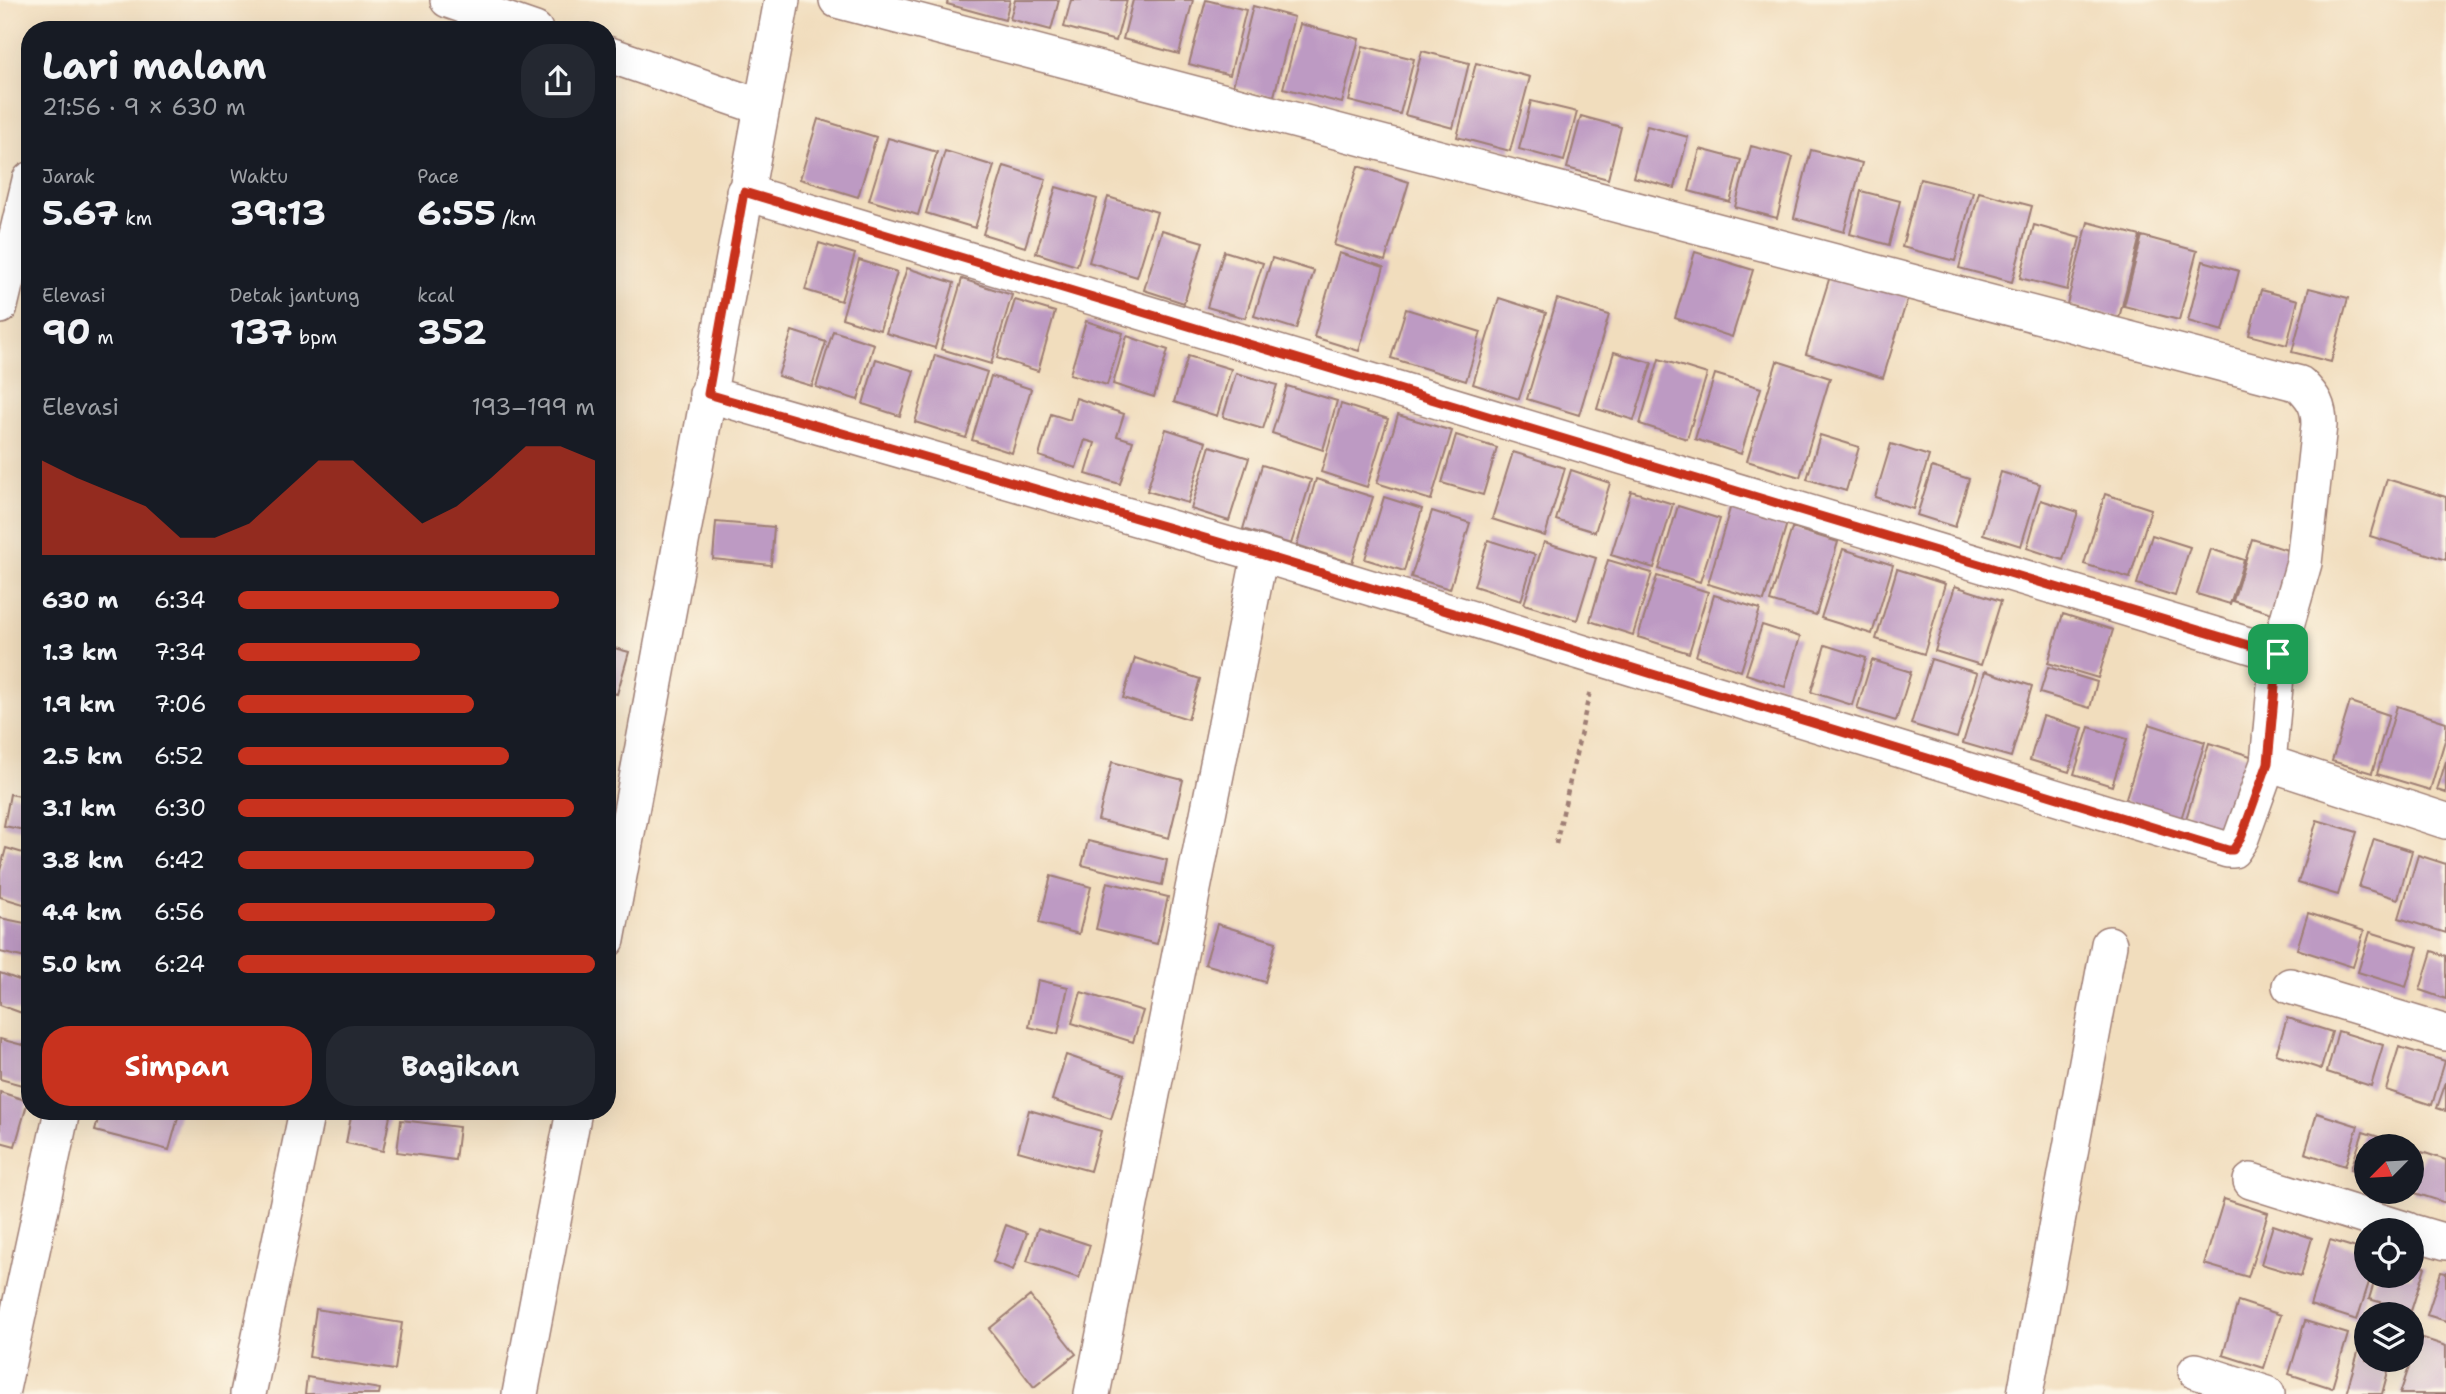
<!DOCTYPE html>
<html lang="id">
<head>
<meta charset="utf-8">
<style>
	:root { --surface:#171b24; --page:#242831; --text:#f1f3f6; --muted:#9ea1a6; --accent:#c8321e }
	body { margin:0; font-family:"Shantell Sans",sans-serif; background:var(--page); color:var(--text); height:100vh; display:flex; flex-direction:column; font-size:26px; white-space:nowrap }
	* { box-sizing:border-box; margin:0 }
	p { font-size:23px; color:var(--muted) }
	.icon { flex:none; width:38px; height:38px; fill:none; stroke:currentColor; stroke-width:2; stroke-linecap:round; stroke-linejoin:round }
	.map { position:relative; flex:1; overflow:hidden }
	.panel { position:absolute; left:21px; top:21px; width:595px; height:1099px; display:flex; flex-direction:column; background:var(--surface); border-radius:28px; box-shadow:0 7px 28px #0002 }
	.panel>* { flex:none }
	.needle { width:46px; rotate:246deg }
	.fabs { position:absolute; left:2354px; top:1134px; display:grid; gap:14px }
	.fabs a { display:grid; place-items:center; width:70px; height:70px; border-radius:50%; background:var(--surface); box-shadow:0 7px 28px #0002; font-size:35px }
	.pin { position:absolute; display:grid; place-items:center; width:60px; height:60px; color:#fff; margin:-30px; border-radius:14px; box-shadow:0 4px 10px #0006 }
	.round { display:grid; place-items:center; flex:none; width:74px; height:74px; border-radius:28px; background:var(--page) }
	.overview { display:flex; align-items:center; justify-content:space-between; height:119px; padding:0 21px }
	h1 { font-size:38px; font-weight:700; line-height:52px }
	.stats { display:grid; grid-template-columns:repeat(3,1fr); gap:10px; height:119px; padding:7px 21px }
	.stats div { display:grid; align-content:center }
	.stats b { font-size:35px; font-weight:700 }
	.stats small { font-size:19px; font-weight:400 }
	.stats p { font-size:19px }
	.chart { height:196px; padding:14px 21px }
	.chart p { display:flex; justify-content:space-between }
	.chart svg { width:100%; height:126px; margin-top:7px; fill:var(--accent); opacity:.7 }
	.primary-button { display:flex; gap:14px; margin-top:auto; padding:14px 21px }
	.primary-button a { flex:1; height:80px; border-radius:28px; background:var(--accent); color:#fff; font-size:28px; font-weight:700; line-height:80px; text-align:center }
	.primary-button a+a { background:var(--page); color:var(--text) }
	ul { padding:0 21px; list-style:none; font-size:23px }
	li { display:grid; grid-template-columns:112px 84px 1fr; align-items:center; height:52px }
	li i { height:18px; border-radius:9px; background:var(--accent) }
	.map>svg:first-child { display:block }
	.building { fill:#bd9ac3 }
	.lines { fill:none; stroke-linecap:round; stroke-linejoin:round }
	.minor-casing { stroke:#9e7e74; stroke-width:38 }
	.path { stroke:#9e7e74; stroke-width:4.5; stroke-dasharray:5 5; stroke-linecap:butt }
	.minor { stroke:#fff; stroke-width:35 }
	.route-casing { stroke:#fff; stroke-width:14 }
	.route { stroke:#c8321e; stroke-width:9 }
</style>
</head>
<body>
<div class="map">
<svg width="2446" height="1394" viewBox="0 0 2446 1394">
	<rect width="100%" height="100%" fill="#fcf5e5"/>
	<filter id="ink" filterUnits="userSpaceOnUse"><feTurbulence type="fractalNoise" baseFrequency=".0143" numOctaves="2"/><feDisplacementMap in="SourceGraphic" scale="14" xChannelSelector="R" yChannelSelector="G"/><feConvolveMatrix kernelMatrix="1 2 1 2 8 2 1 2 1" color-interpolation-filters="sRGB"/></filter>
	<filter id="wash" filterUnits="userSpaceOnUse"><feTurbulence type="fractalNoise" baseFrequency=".00686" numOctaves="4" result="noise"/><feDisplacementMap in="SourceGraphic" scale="28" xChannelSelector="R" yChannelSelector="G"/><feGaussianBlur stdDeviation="1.57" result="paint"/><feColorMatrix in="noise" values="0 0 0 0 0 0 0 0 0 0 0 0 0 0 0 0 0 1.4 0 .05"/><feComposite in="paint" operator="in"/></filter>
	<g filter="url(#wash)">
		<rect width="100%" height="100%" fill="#f1ddbd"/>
		<g id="blocks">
			<path class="building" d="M948,0H1010L1005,20L947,4Z
				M1015,0H1059L1051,30L1010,19Z
				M1071,0H1127L1116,41L1064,27Z
				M1133,0H1193L1179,54L1123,39Z
				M1206,0L1246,10L1230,75L1189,64Z
				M1253,6L1294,17L1274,96L1233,86Z
				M1300,24L1359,39L1342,103L1283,88Z
				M1363,46L1414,59L1400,114L1349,101Z
				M1422,51L1469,63L1453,128L1405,115Z
				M1476,63L1530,77L1510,151L1457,137Z
				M1531,101L1577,112L1564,161L1519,149Z
				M1581,116L1621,127L1608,179L1567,168Z
				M818,119L876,137L858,197L800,179Z
				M1647,126L1688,137L1675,188L1633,177Z
				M888,138L937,152L918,215L869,200Z
				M1751,146L1793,157L1777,218L1735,207Z
				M1700,149L1741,160L1730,202L1689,191Z
				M1811,150L1862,163L1844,232L1794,218Z
				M945,151L994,166L975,228L926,213Z
				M1004,166L1046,179L1025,247L983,234Z
				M1358,166L1409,182L1385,261L1334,245Z
				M1920,179L1973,192L1955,261L1902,247Z
				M1056,187L1097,199L1077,266L1036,253Z
				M1861,191L1900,201L1889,245L1850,234Z
				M1979,192L2032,206L2012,282L1959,268Z
				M1108,197L1157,212L1137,277L1089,262Z
				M2088,222L2140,236L2119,318L2067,304Z
				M2034,225L2080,238L2067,290L2020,278Z
				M1162,230L1203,242L1184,303L1144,290Z
				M2142,236L2197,251L2179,320L2124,306Z
				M819,243L855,254L841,301L805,290Z
				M1224,251L1263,263L1245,318L1207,307Z
				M1695,252L1753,270L1732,337L1675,318Z
				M1339,253L1384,267L1359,351L1314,337Z
				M1272,258L1314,271L1296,329L1254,316Z
				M859,260L897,272L880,330L842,318Z
				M2203,261L2239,271L2223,331L2188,321Z
				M907,268L954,283L935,348L886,333Z
				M1831,273L1908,297L1883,378L1806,354Z
				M962,279L1012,295L991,364L941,349Z
				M2309,288L2348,298L2331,362L2292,352Z
				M2261,290L2298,300L2287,345L2249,335Z
				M1499,298L1546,313L1519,399L1473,384Z
				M1557,299L1609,315L1579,415L1527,399Z
				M1015,300L1055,312L1038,371L997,358Z
				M1406,309L1481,332L1466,381L1391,358Z
				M1086,321L1123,333L1107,385L1070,374Z
				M792,331L826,342L812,386L778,376Z
				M833,331L874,344L858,400L816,387Z
				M1127,336L1168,350L1154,397L1113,384Z
				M1614,352L1652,363L1634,420L1597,409Z
				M935,355L987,372L966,438L915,422Z
				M1188,356L1231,369L1217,416L1174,402Z
				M876,359L914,371L900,416L863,404Z
				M1659,359L1707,374L1687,439L1640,424Z
				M1777,361L1830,378L1800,477L1747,461Z
				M1236,373L1277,385L1263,429L1223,417Z
				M1715,374L1761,388L1741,454L1695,439Z
				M991,376L1031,389L1012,453L972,440Z
				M1287,386L1337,401L1323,450L1272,433Z
				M1076,398L1124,414L1117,436L1133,441L1120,484L1086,474L1095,443L1085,440L1076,468L1039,456L1051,414L1070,420Z
				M1341,404L1388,419L1367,487L1321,472Z
				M1398,415L1452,431L1431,500L1377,483Z
				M1166,429L1206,442L1188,503L1147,491Z
				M1456,435L1497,448L1483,495L1442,483Z
				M1820,435L1859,447L1846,491L1807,479Z
				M1891,444L1929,456L1913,509L1875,497Z
				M1210,446L1249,458L1229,521L1191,509Z
				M1513,452L1565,468L1545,536L1492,519Z
				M1262,465L1311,480L1291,544L1243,529Z
				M1932,467L1969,479L1955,527L1917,515Z
				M1571,470L1610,483L1595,532L1556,520Z
				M2001,472L2040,484L2021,546L1983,534Z
				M1316,479L1373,497L1352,563L1297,545Z
				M2387,479L2446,497V560L2370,536Z
				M1631,491L1673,504L1654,568L1611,555Z
				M2105,494L2151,509L2130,578L2084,564Z
				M1384,497L1422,509L1404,571L1365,559Z
				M2041,500L2078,512L2063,560L2027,548Z
				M1731,505L1787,523L1764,601L1708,584Z
				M1678,506L1720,519L1700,582L1659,569Z
				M1432,511L1470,523L1450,589L1411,577Z
				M716,522L774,527L771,565L713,559Z
				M1792,528L1838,542L1816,615L1770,601Z
				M2152,535L2190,547L2175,596L2137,584Z
				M2252,539L2300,554L2281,616L2233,601Z
				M1488,540L1535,555L1521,601L1474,586Z
				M1544,542L1596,558L1577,620L1524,604Z
				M1843,549L1893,565L1872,634L1821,618Z
				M2211,549L2244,560L2230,604L2197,594Z
				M1608,560L1652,573L1633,635L1590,621Z
				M1897,569L1945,584L1924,654L1876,639Z
				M1657,576L1708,592L1689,653L1638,637Z
				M1955,586L2001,601L1981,665L1935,651Z
				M1714,595L1760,609L1741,671L1696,656Z
				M2063,614L2113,630L2098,678L2048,663Z
				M1762,625L1800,637L1785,687L1746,674Z
				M1825,645L1866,658L1852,705L1811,692Z
				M607,646L629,652L617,694L607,692Z
				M1135,658L1200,679L1188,719L1123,698Z
				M1931,659L1977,673L1957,738L1911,724Z
				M1872,660L1911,672L1896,721L1857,709Z
				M2048,667L2097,682L2090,708L2040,693Z
				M1985,671L2032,686L2011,757L1963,743Z
				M2350,702L2389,715L2372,773L2332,761Z
				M2397,706L2446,722V737L2430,790L2377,774Z
				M2043,716L2083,728L2069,772L2030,760Z
				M2149,724L2205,742L2181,819L2125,801Z
				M2089,727L2127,739L2112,786L2074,774Z
				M2209,743L2260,759L2237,835L2186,819Z
				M2446,761V793L2437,790Z
				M1112,762L1183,780L1169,838L1098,820Z
				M10,794L30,798V831L4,826Z
				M2317,820L2357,832L2338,895L2298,883Z
				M2374,839L2412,851L2398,899L2359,887Z
				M1088,841L1167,860L1162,885L1082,865Z
				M6,848L30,855V906L0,897V871Z
				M2418,855L2446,864V933L2399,918Z
				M1051,876L1091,887L1079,934L1039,923Z
				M1107,882L1168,897L1157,944L1096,929Z
				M2308,913L2364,931L2353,967L2297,949Z
				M0,918L30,924V959L0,952Z
				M1217,924L1276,942L1265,982L1205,964Z
				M2370,932L2418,947L2406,987L2358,972Z
				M2432,951L2446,956V999L2420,990Z
				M0,973L30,984V1016L0,1005Z
				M1038,980L1068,987L1058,1034L1029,1027Z
				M1081,992L1143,1011L1133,1042L1072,1023Z
				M2287,1018L2332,1032L2321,1069L2276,1054Z
				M2338,1031L2383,1045L2371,1086L2327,1072Z
				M0,1039L30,1047L29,1087L0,1079Z
				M2399,1047L2445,1061L2432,1105L2386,1090Z
				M1066,1055L1125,1075L1111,1119L1052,1100Z
				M2446,1082V1111L2437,1108Z
				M0,1092L28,1101L15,1146L0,1142Z
				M1029,1110L1101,1131L1090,1171L1018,1151Z
				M100,1111H180L169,1150L95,1131Z
				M352,1111H391L383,1151L346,1143Z
				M2317,1113L2358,1126L2345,1166L2305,1153Z
				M401,1120L459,1127L455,1160L397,1152Z
				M2363,1132L2408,1146H2366V1174L2351,1169Z
				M2422,1152L2446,1160V1203L2412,1192Z
				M2224,1199L2268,1213L2248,1277L2204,1264Z
				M1006,1225L1027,1233L1013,1270L993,1262Z
				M2273,1225L2312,1238L2301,1276L2261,1264Z
				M1038,1228L1090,1245L1079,1278L1027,1261Z
				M2330,1240L2366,1251V1276H2371L2357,1320L2310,1305Z
				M2412,1263L2425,1267L2411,1311L2369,1299L2376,1276H2412Z
				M2441,1272L2446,1273V1321L2427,1315Z
				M1030,1296L1076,1354L1034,1387L989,1329Z
				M2238,1301L2281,1315L2264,1368L2223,1355Z
				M316,1309L402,1323L395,1370L309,1357Z
				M2305,1321L2348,1334L2332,1388L2289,1374Z
				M2365,1328L2366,1360H2391L2382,1394H2346Z
				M2419,1337L2446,1346V1394H2400Z
				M307,1377L380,1389L379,1394H305Z"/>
		</g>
	</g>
	<g filter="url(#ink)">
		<use href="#blocks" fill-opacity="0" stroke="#9e7e74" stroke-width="2"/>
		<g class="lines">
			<defs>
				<path id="minor" d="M448,0L535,30
					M607,54L761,107
					M744,192L2278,654
					M0,306L30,180
					M707,394L1260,554L2228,850H2233L2241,838L2268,763L2278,654L2304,563L2319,425C2319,406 2314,398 2300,384L837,0
					M2268,763L2446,821
					M607,940L782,0
					M2290,986L2446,1033
					M2251,1181L2407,1230
					M2412,1232L2446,1242
					M2196,1371L2267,1394
					M1,1394L62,1111
					M248,1394L307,1111
					M520,1394L574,1111
					M1092,1394L1260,554
					M2025,1394L2109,944"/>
			</defs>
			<use href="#minor" class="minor-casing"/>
			<path class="path" d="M1556,844L1590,691"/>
			<use href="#minor" class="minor"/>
		</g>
	</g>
	<g class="lines" filter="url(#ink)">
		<defs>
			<path id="route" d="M744,192L2278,654L2268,763L2241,838L2233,850H2228L1260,554L708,394Z"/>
		</defs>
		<use href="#route" class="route-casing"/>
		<use href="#route" class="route"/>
	</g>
</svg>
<div class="fabs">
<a><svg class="needle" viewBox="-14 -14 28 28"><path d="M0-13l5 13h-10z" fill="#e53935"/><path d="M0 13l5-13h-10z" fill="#9ea1a6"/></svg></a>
<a><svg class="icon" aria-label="locate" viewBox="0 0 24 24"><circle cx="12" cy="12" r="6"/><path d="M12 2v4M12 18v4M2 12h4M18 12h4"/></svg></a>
<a><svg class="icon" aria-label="layers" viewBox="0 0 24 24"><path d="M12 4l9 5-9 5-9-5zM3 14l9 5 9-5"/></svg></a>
</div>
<div class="pin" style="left:2278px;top:654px;background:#1e9e55"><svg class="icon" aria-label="arrive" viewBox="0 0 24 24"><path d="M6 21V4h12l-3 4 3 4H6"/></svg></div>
<section class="panel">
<div class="overview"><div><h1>Lari malam</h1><p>21:56 · 9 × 630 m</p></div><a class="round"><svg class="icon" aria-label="share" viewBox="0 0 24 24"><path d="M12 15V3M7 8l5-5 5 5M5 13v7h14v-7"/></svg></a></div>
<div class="stats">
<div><p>Jarak</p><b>5.67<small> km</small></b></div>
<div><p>Waktu</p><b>39:13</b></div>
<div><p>Pace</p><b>6:55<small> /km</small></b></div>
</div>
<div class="stats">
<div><p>Elevasi</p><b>90<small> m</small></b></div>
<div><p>Detak jantung</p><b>137<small> bpm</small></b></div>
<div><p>kcal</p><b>352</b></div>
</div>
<div class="chart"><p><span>Elevasi</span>193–199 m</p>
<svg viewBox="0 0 160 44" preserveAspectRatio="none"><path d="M0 44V11L10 17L20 22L30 27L40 38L50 38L60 33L70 22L80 11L90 11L100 22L110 33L120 27L130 17L140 6L150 6L160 11V44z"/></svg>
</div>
<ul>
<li><b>630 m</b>6:34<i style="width:90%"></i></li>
<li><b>1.3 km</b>7:34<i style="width:51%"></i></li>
<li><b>1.9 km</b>7:06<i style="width:66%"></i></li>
<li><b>2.5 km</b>6:52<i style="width:76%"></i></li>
<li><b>3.1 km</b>6:30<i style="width:94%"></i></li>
<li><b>3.8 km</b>6:42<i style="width:83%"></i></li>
<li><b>4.4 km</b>6:56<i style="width:72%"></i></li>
<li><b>5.0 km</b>6:24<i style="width:100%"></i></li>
</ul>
<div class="primary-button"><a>Simpan</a><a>Bagikan</a></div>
</section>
</div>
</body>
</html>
